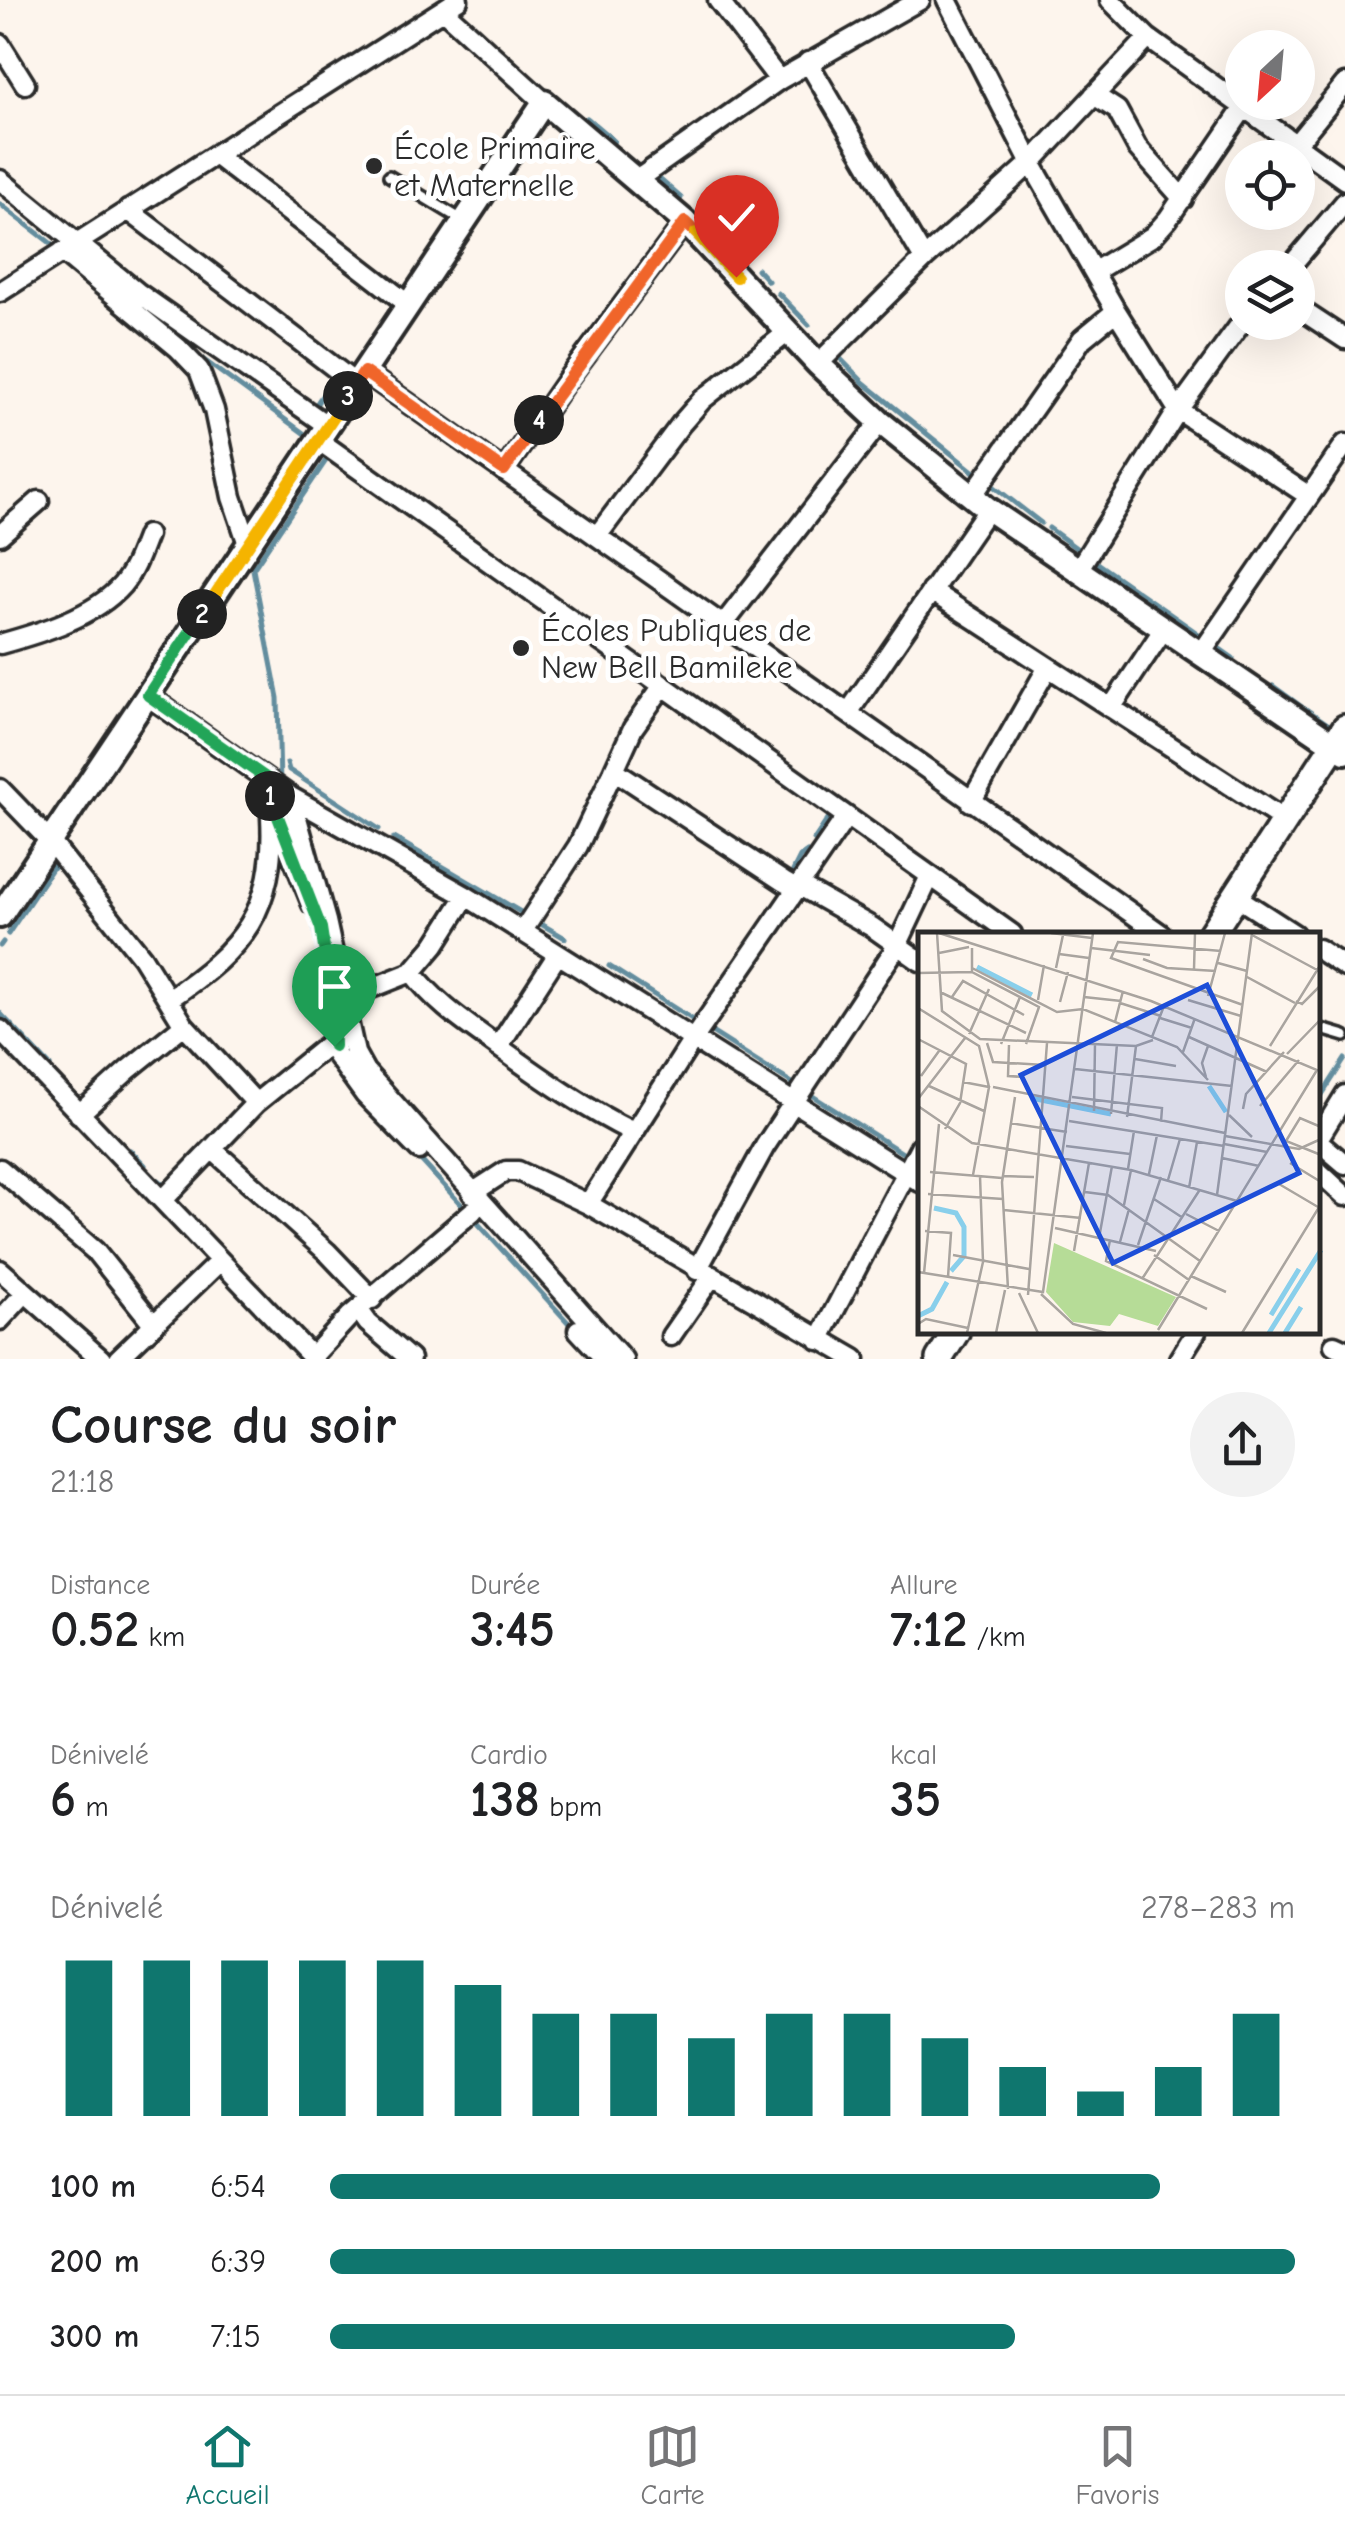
<!DOCTYPE html>
<html lang="fr">
<head>
<meta charset="utf-8">
<style>
	:root { --surface:#fff; --page:#f2f2f2; --text:#202124; --muted:#757577; --line:#e0e0e0; --accent:#0f766e }
	body { margin:0; font-family:"Comic Neue",sans-serif; background:var(--page); color:var(--text); height:100vh; display:flex; flex-direction:column; font-size:38px; white-space:nowrap }
	* { box-sizing:border-box; margin:0 }
	p { font-size:32px; color:var(--muted) }
	.icon { flex:none; width:55px; height:55px; fill:none; stroke:currentColor; stroke-width:2; stroke-linecap:round; stroke-linejoin:round }
	.map { position:relative; height:1359px; overflow:hidden }
	.details { display:flex; flex-direction:column; background:var(--surface); flex:1 }
	.details>* { flex:none }
	.needle { width:65px; rotate:206deg }
	.controls { position:absolute; left:1225px; top:30px; display:grid; gap:20px }
	.controls a { display:grid; place-items:center; width:90px; height:90px; border-radius:50%; background:var(--surface); box-shadow:0 10px 40px #0002; font-size:50px }
	.pin { position:absolute; display:grid; place-items:center; width:85px; height:85px; color:#fff; margin:-102px -42px; border-radius:50% 50% 50% 0; rotate:-45deg; box-shadow:0 0 10px #0007 }
	.pin .icon { rotate:45deg }
	.km { position:absolute; width:50px; height:50px; margin:-25px; border-radius:50%; background:#222; color:#fff; font-size:28px; line-height:50px; text-align:center }
	.round { display:grid; place-items:center; flex:none; width:105px; height:105px; border-radius:52px; background:var(--page) }
	.headline { display:flex; align-items:center; justify-content:space-between; height:170px; padding:0 50px }
	h1 { font-size:55px; font-weight:700; line-height:75px }
	.stats { display:grid; grid-template-columns:repeat(3,1fr); gap:15px; height:170px; padding:10px 50px }
	.stats div { display:grid; align-content:center }
	.stats b { font-size:50px; font-weight:700 }
	.stats small { font-size:28px; font-weight:400 }
	.stats p { font-size:28px }
	.chart { height:280px; padding:20px 50px }
	.chart p { display:flex; justify-content:space-between }
	.chart svg { width:100%; height:180px; margin-top:10px; stroke:var(--accent); stroke-width:6 }
	ul { padding:0 50px; list-style:none; font-size:32px }
	li { display:grid; grid-template-columns:160px 120px 1fr; align-items:center; height:75px }
	li i { height:25px; border-radius:12px; background:var(--accent) }
	.tabs { display:flex; justify-content:space-around; align-items:center; height:140px; border-top:2px solid var(--line); background:var(--surface); font-size:28px; color:var(--muted) }
	.tabs a { display:grid; justify-items:center; gap:5px }
	.tabs .current { color:var(--accent) }
	.map>svg:first-child { display:block }
	.lines { fill:none; stroke-linecap:round; stroke-linejoin:round }
	.stream { stroke:#638d9e; stroke-width:5 }
	.service-casing { stroke:#2b2b2b; stroke-width:16 }
	.minor-casing { stroke:#2b2b2b; stroke-width:25 }
	.tertiary-casing { stroke:#2b2b2b; stroke-width:30 }
	.secondary-casing { stroke:#2b2b2b; stroke-width:32 }
	.service { stroke:#fff; stroke-width:9 }
	.minor { stroke:#fff; stroke-width:18 }
	.tertiary { stroke:#fff; stroke-width:22 }
	.secondary { stroke:#fff; stroke-width:25 }
	.split-1-casing { stroke:#fff; stroke-width:20 }
	.split-2-casing { stroke:#fff; stroke-width:20 }
	.split-3-casing { stroke:#fff; stroke-width:20 }
	.split-4-casing { stroke:#fff; stroke-width:20 }
	.split-5-casing { stroke:#fff; stroke-width:20 }
	.split-6-casing { stroke:#fff; stroke-width:20 }
	.split-1 { stroke:#22a559; stroke-width:12 }
	.split-2 { stroke:#22a559; stroke-width:12 }
	.split-3 { stroke:#f5b400; stroke-width:12 }
	.split-4 { stroke:#f0652b; stroke-width:12 }
	.split-5 { stroke:#f0652b; stroke-width:12 }
	.split-6 { stroke:#f5b400; stroke-width:12 }
	.poi-dot { fill:#2b2b2b; stroke:#fff; stroke-width:4 }
	.labels { text-anchor:middle; dominant-baseline:central; stroke-width:10; stroke-linejoin:round; paint-order:stroke }
	.poi-label { font-size:32px; fill:#2b2b2b; stroke:#fff; text-anchor:start }
	.inset-river { fill:none; stroke:#89cfeb; stroke-width:5 }
	.inset-road { fill:none; stroke:#a9a49f; stroke-width:2.5 }
	.view { fill:#1d4ed8; fill-opacity:0.15; stroke:#1d4ed8; stroke-width:5 }
	.inset-edge { fill:none; stroke:#2b2b2b; stroke-width:5 }
</style>
</head>
<body>
<div class="map">
<svg width="1345" height="1359" viewBox="0 0 1345 1359">
	<rect width="100%" height="100%" fill="#fdf5ed"/>
	<filter id="ink" filterUnits="userSpaceOnUse"><feTurbulence type="fractalNoise" baseFrequency=".01" numOctaves="2"/><feDisplacementMap in="SourceGraphic" scale="20" xChannelSelector="R" yChannelSelector="G"/><feConvolveMatrix kernelMatrix="1 2 1 2 8 2 1 2 1" color-interpolation-filters="sRGB"/></filter>
	<g filter="url(#ink)">
		<g class="lines">
			<path class="stream" d="M587,118L614,141
				M657,177L681,198
				M0,204L57,248
				M757,269L768,281
				M778,293L809,325
				M193,352L313,440
				M836,354L863,382L979,476
				M311,412L336,375
				M988,482L1041,523
				M1049,528L1083,553
				M250,554L278,698L280,785
				M1091,559L1203,637
				M255,566L329,456
				M1213,644L1233,658
				M1218,679L1248,700
				M1273,686L1302,707
				M1306,709L1332,727
				M287,763L289,770L379,829
				M281,796L286,819
				M394,838L565,938
				M814,840L832,813
				M793,871L800,857L807,852
				M310,907L325,984
				M8,934L59,858
				M0,946L3,942
				M609,966L698,1023
				M0,1013L50,1066
				M707,1029L909,1157
				M1318,1101L1345,1059
				M130,1150L145,1165
				M417,1156L467,1211
				M158,1180L167,1188
				M474,1219L574,1329"/>
			<defs>
				<path id="service" d="M389,176L462,220
					M1318,1028L1345,1036"/>
				<path id="minor" d="M718,0L779,80
					M947,0L1031,163L1116,311L1178,410L1309,496
					M1110,0L1148,38L1345,180
					M443,10L544,102
					M0,44L25,84
					M808,62L924,259
					M1094,95L1117,110L1137,147L1183,199
					M1297,143L1345,84
					M215,155L409,305
					M638,179L779,80L920,0
					M0,180L137,292L328,426
					M128,210L356,384
					M62,252L178,348L199,370L214,410L232,497L248,544
					M1289,268L1345,202
					M1095,271L1153,236L1168,219L1245,106
					M0,292L458,0
					M1298,308L1345,339
					M818,364L924,259L1031,163L1148,38
					M364,372L1161,934
					M318,440L1012,934
					M504,471L569,377L685,222
					M972,496L1082,339L1116,311
					M0,535L39,501
					M597,536L681,424L702,400L788,332
					M1078,570L1178,410L1242,322
					M931,591L1284,820
					M723,625L880,422
					M0,644C40,633 94,617 122,585C134,571 140,553 147,535
					M1200,655L1345,444
					M662,687L633,728L614,770L784,882L793,887L798,885L872,927L920,961
					M147,695L291,797L466,896L920,1182
					M1111,708L1163,630
					M848,713L988,509
					M0,789L50,841L118,927L142,957L184,1025L256,1103
					M291,797L326,921L355,1053L365,1071L623,1359
					M270,801L312,904
					M971,802L1048,667
					M1235,896L1294,934
					M522,932L578,846L614,770
					M1318,949L1345,967
					M412,972C438,1006 466,1023 500,1048C543,1079 586,1109 633,1132
					M330,987L336,1055L365,1095L419,1150
					M169,999C243,949 276,910 271,817
					M344,999L412,972L435,945L466,896
					M0,1030L314,1359
					M498,1047L558,954
					M79,1114L128,1070L184,1025
					M1318,1139L1345,1095
					M1318,1141L1345,1164
					M212,1149L327,1252L372,1299
					M0,1169L95,1251L154,1325
					M1318,1171L1345,1196
					M472,1193L506,1171H518L588,1204L855,1359
					M163,1200L256,1103L335,1039
					M588,1204L694,1038L846,817
					M0,1270L101,1359
					M697,1270L765,1146L897,946L930,876
					M358,1309L368,1323L410,1359
					M0,1320L25,1293
					M578,1330L605,1359
					M671,1336L711,1278
					M819,1340L920,1147
					M1334,1345L1345,1350
					M312,1357L350,1316L473,1211
					M118,1359L220,1261
					M1179,1359L1196,1332"/>
				<path id="tertiary" d="M0,916L544,102L685,222L818,364L880,422L988,509L1345,752"/>
				<path id="secondary" d="M1211,934L1345,728
					M939,1359L956,1332"/>
			</defs>
			<use href="#service" class="service-casing"/>
			<use href="#minor" class="minor-casing"/>
			<use href="#tertiary" class="tertiary-casing"/>
			<use href="#secondary" class="secondary-casing"/>
			<use href="#service" class="service"/>
			<use href="#minor" class="minor"/>
			<use href="#tertiary" class="tertiary"/>
			<use href="#secondary" class="secondary"/>
		</g>
	</g>
	<g class="lines" filter="url(#ink)">
		<defs>
			<path id="split-1" d="M270,796L321,928L333,1007L334,1046"/>
			<path id="split-2" d="M202,614L148,695L270,781V796"/>
			<path id="split-3" d="M202,614L348,396"/>
			<path id="split-4" d="M348,396L364,372L504,470L539,420"/>
			<path id="split-5" d="M539,420L685,222L696,233"/>
			<path id="split-6" d="M696,233L736,277"/>
		</defs>
		<use href="#split-1" class="split-1-casing"/>
		<use href="#split-2" class="split-2-casing"/>
		<use href="#split-3" class="split-3-casing"/>
		<use href="#split-4" class="split-4-casing"/>
		<use href="#split-5" class="split-5-casing"/>
		<use href="#split-6" class="split-6-casing"/>
		<use href="#split-1" class="split-1"/>
		<use href="#split-2" class="split-2"/>
		<use href="#split-3" class="split-3"/>
		<use href="#split-4" class="split-4"/>
		<use href="#split-5" class="split-5"/>
		<use href="#split-6" class="split-6"/>
	</g>
	<g class="poi-dot">
		<circle cx="374" cy="166" r="10"/>
		<circle cx="521" cy="648" r="10"/>
	</g>
	<g class="labels">
		<g class="poi-label">
			<text x="394" y="148">École Primaire<tspan x="394" dy="37">et Maternelle</tspan></text>
			<text x="541" y="630">Écoles Publiques de<tspan x="541" dy="37">New Bell Bamileke</tspan></text>
		</g>
	</g>
	<g transform="translate(918 932)">
		<rect width="402" height="402" fill="#fdf5ed"/>
		<path d="M136,311L258,365L240,394L201,382L192,394L155,390L128,360Z" fill="#b6dc97"/>
		<path class="inset-river" d="M59,35L114,63M291,154L308,180M113,166L193,182M16,276L38,281L46,295V324L33,339M353,383L381,337M0,384L14,377L29,350M351,401L403,318M367,401L383,375"/>
		<path class="inset-road" d="M19,1L24,79L62,107L218,114L235,108M21,1L233,69L399,138L240,398M133,1L174,6M334,3L401,39M54,16V40L121,75L108,112M173,16L232,23M303,19L200,10L193,26L325,73M21,21L51,15M141,22L171,26M225,27L249,36L298,39M300,31L329,39M54,36L139,80L165,77L259,115L290,148M138,36L145,3M276,37L277,1M0,41L54,40M329,45L377,71M22,60L108,101M290,64L307,1M34,65L45,49L106,83M166,65L203,69M120,68L126,33M270,68L323,84M378,69L384,72L403,53M142,70L150,40M202,71L243,84M0,76L61,114L71,155M242,86L274,96M197,90L205,59M51,102L71,57M234,105L246,74M271,105L349,140M0,107L48,132L42,171L27,197M69,111L75,130L126,133M83,112L102,65M91,113L90,144L106,145M352,114L403,32M265,120L277,86M369,122L403,87M217,127L258,134M157,137L314,154M3,144L21,119M288,145L284,131L290,114M45,150L71,155L55,243M11,154L66,179M75,155L307,201M154,165L244,176L243,190M0,167L47,106M0,174L54,211L213,238L319,269M342,174L381,128M325,177L328,162L366,120M176,179L177,111M193,182L199,112M311,183L334,205M209,185L218,114M151,189L306,214M92,191L149,200M403,195L382,186L368,209L403,223M307,204L381,217L403,207M306,212L349,220M148,214L212,222M304,226L341,234M372,231L403,250M210,237L216,199M12,240L84,246M231,242L239,203M84,244L116,245M250,248L262,207M361,252L400,275M271,256L279,210M167,260L190,263L282,329M10,262L85,267M299,263L334,1M236,267L265,286M206,273L213,238M86,278L163,286M268,282L301,299M137,296L238,319M7,299L33,301L30,345M181,306L194,234M192,308L188,329L289,377M202,310L211,277M220,313L243,245M156,319L171,231M35,323L111,337M236,323L271,348M0,340L125,360L175,1M6,341L21,192M273,344L308,360M224,347L281,259M90,357L84,250L97,165M101,361L120,401M123,362L155,392L188,401M110,363L129,111M0,392L8,387L50,396M49,401L65,330L62,244M78,401L87,358M324,401L403,272"/>
		<path class="view" d="M289,53L381,241L195,331L103,143Z"/>
		<rect width="402" height="402" class="inset-edge"/>
	</g>
</svg>
<div class="controls">
<a><svg class="needle" viewBox="-14 -14 28 28"><path d="M0-13l5 13h-10z" fill="#e53935"/><path d="M0 13l5-13h-10z" fill="#757577"/></svg></a>
<a><svg class="icon" aria-label="locate" viewBox="0 0 24 24"><circle cx="12" cy="12" r="6"/><path d="M12 2v4M12 18v4M2 12h4M18 12h4"/></svg></a>
<a><svg class="icon" aria-label="layers" viewBox="0 0 24 24"><path d="M12 4l9 5-9 5-9-5zM3 14l9 5 9-5"/></svg></a>
</div>
<div class="pin" style="left:334px;top:1046px;background:#1e9e55"><svg class="icon" aria-label="arrive" viewBox="0 0 24 24"><path d="M6 21V4h12l-3 4 3 4H6"/></svg></div>
<div class="pin" style="left:736px;top:277px;background:#d93025"><svg class="icon" aria-label="check" viewBox="0 0 24 24"><path d="M5 12l5 5 9-10"/></svg></div>
<b class="km" style="left:270px;top:796px">1</b>
<b class="km" style="left:202px;top:614px">2</b>
<b class="km" style="left:348px;top:396px">3</b>
<b class="km" style="left:539px;top:420px">4</b>
</div>
<section class="details">
<div class="headline"><div><h1>Course du soir</h1><p>21:18</p></div><a class="round"><svg class="icon" aria-label="share" viewBox="0 0 24 24"><path d="M12 15V3M7 8l5-5 5 5M5 13v7h14v-7"/></svg></a></div>
<div class="stats">
<div><p>Distance</p><b>0.52<small> km</small></b></div>
<div><p>Durée</p><b>3:45</b></div>
<div><p>Allure</p><b>7:12<small> /km</small></b></div>
</div>
<div class="stats">
<div><p>Dénivelé</p><b>6<small> m</small></b></div>
<div><p>Cardio</p><b>138<small> bpm</small></b></div>
<div><p>kcal</p><b>35</b></div>
</div>
<div class="chart"><p><span>Dénivelé</span>278–283 m</p>
<svg viewBox="0 0 160 44" preserveAspectRatio="none"><path d="M5 44V6M15 44V6M25 44V6M35 44V6M45 44V6M55 44V12M65 44V19M75 44V19M85 44V25M95 44V19M105 44V19M115 44V25M125 44V32M135 44V38M145 44V32M155 44V19"/></svg>
</div>
<ul>
<li><b>100 m</b>6:54<i style="width:86%"></i></li>
<li><b>200 m</b>6:39<i style="width:100%"></i></li>
<li><b>300 m</b>7:15<i style="width:71%"></i></li>
</ul>
</section>
<nav class="tabs">
<a class="current"><svg class="icon" aria-label="home" viewBox="0 0 24 24"><path d="M3 11l9-7 9 7M6 9v11h12V9"/></svg>Accueil</a>
<a><svg class="icon" aria-label="map" viewBox="0 0 24 24"><path d="M3 6l6-2 6 2 6-2v14l-6 2-6-2-6 2zM9 4v14M15 6v14"/></svg>Carte</a>
<a><svg class="icon" aria-label="saved" viewBox="0 0 24 24"><path d="M7 4h10v16l-5-4-5 4z"/></svg>Favoris</a>
</nav>
</body>
</html>
